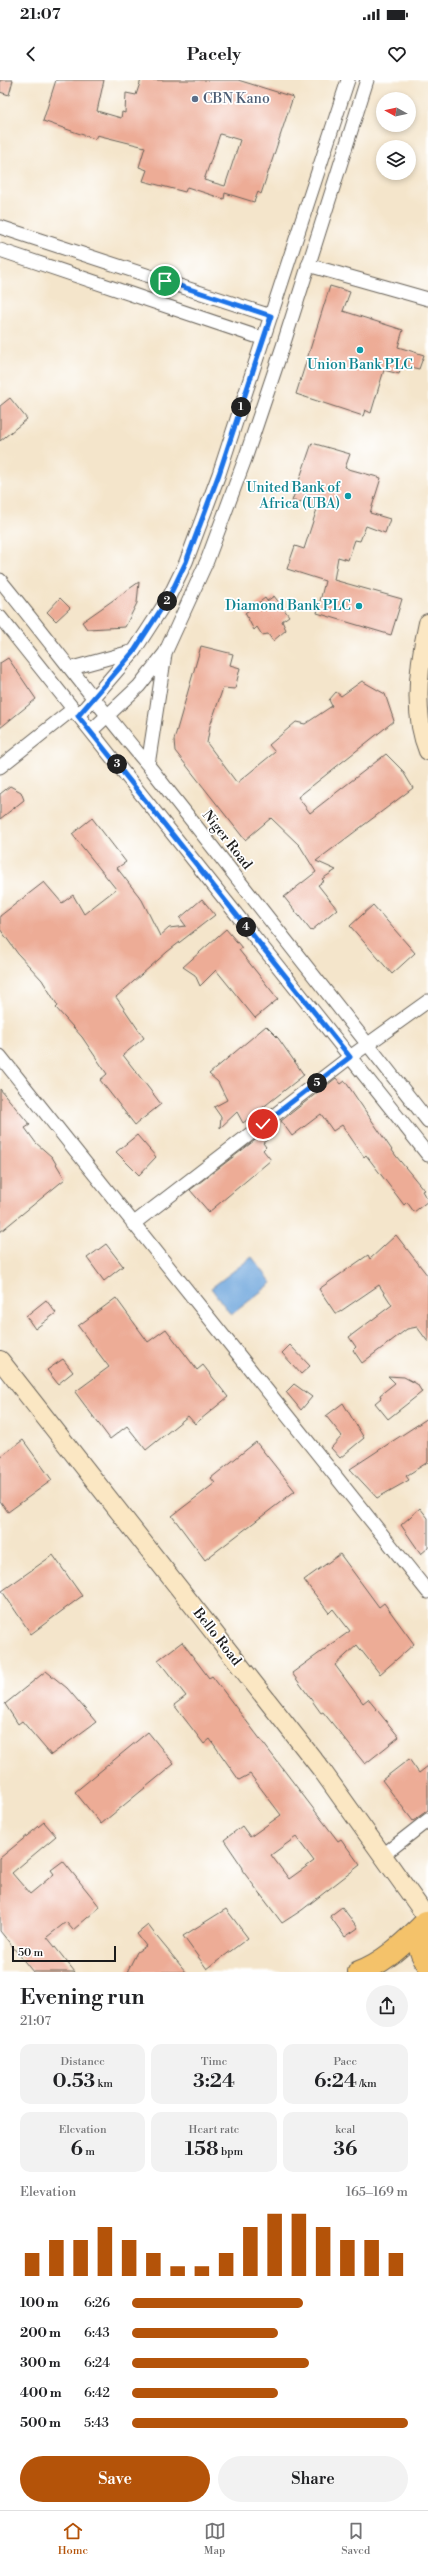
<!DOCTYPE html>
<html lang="en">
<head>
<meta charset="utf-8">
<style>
	:root { --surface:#fff; --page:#f2f2f2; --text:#202124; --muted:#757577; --line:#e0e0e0; --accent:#b45309 }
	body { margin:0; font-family:"Libre Bodoni",serif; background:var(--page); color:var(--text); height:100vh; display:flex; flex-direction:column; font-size:15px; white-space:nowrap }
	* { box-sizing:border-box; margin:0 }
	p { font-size:13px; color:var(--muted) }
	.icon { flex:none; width:22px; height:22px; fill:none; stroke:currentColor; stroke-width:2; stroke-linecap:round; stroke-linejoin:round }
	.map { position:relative; height:1892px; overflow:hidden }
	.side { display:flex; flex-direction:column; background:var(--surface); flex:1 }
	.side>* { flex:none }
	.needle { width:26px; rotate:278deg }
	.buttons { position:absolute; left:376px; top:12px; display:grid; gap:8px }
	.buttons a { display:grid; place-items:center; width:40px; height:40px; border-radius:50%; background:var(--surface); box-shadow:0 2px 6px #0003; font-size:20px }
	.scale { position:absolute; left:12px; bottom:10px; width:104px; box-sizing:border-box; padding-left:4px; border:2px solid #1c1c1c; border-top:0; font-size:11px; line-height:14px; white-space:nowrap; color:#1c1c1c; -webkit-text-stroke:3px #fff; paint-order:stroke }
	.pin { position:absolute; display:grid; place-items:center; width:34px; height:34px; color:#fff; margin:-17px; border:2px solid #fff; border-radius:50%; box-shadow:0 1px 4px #0007 }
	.km { position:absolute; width:20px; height:20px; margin:-10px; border-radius:50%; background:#222; color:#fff; font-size:11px; line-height:20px; text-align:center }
	.round { display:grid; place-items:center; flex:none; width:42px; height:42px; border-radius:21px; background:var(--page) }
	.head { display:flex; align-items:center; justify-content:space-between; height:68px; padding:0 20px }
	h1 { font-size:22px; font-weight:600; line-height:30px }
	.figures { display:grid; grid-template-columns:repeat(3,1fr); gap:6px; height:68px; padding:4px 20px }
	.figures div { display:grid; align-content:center; border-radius:10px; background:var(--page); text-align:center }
	.figures b { font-size:20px; font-weight:600 }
	.figures small { font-size:11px; font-weight:400 }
	.figures p { font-size:11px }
	.chart { height:112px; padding:8px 20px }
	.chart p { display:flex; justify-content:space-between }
	.chart svg { width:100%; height:72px; margin-top:4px; stroke:var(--accent); stroke-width:6 }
	.cta { display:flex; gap:8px; margin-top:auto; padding:8px 20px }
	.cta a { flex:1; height:46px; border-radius:24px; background:var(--accent); color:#fff; font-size:16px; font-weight:600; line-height:46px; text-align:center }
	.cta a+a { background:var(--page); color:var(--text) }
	ul { padding:0 20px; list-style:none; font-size:13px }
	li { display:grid; grid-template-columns:64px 48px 1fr; align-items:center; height:30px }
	li i { height:10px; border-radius:5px; background:var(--accent) }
	.status { display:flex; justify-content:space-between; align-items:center; height:28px; padding:0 20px; background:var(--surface); direction:ltr }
	.status svg { height:11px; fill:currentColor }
	header { display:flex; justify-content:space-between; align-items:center; height:52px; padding:0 20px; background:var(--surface); font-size:18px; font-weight:600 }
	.dock { display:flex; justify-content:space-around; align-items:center; height:56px; border-top:1px solid var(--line); background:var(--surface); font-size:11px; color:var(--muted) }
	.dock a { display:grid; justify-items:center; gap:2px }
	.dock .on { color:var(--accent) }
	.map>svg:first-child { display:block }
	.water { fill:#6da5dc; stroke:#44607c }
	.building { fill:#edac96; fill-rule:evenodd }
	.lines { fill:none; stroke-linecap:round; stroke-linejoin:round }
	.street-casing { stroke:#686259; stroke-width:15 }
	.secondary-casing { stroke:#686259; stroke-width:20 }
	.highway-casing { stroke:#686259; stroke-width:24 }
	.street { stroke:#fff; stroke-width:13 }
	.secondary { stroke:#fbe7c3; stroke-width:18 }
	.highway { stroke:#f4c26a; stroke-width:22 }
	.route-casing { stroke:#fff; stroke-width:8 }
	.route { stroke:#1a73e8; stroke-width:5 }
	.service-dot { fill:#5c6f8a; stroke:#fff; stroke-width:1.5 }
	.culture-dot { fill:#0f9aa8; stroke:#fff; stroke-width:1.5 }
	.labels { text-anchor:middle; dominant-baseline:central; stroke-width:3.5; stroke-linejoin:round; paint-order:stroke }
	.service-label { font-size:14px; fill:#4e5e75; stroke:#fff; text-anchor:start }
	.culture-label { font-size:14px; fill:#0d838f; stroke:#fff; text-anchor:end }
	.street-label { font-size:14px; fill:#1c1c1c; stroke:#fff }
</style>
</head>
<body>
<div class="status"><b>21:07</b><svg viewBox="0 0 49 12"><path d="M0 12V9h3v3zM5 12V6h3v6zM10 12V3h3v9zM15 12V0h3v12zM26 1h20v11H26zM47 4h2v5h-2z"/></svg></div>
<header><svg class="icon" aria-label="back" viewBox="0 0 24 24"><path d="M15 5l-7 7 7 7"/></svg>Pacely<svg class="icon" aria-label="heart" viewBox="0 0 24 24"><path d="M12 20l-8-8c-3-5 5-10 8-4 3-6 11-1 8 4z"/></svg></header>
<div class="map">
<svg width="428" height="1892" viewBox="0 0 428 1892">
	<rect width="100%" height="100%" fill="#fff"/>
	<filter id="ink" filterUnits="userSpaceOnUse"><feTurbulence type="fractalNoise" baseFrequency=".025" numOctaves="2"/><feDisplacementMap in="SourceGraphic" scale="8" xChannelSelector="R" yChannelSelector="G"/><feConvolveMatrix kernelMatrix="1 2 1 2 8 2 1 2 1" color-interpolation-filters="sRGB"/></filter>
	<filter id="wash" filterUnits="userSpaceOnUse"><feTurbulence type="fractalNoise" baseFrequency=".012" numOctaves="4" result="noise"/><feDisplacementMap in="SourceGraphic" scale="16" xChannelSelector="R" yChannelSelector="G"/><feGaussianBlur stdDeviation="0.9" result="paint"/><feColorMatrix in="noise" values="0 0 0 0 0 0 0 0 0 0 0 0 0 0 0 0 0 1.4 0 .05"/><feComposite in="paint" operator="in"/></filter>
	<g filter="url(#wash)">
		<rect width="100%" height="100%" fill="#f4e5cb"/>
		<path class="water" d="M252,1177L272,1203L231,1235L211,1208Z"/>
		<g id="blocks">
			<path class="building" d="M0,0H13L9,15L0,12Z
				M56,0H104L97,31L121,38L122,32L125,33L126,13L136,15L141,0H238L293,17L261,114L258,112L254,122L225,113L224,119L187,107L185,112L143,101L147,90L139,87L145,67L97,55L95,59L43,41ZM220,54L240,60L225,106L204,100Z
				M330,206L350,212L343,231L403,250L398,267L424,275L419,289L402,285L399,294L384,290L371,333L365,330L363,336L296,314Z
				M10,318L27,339L0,361V326Z
				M312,363L350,374L345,388L381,398L370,433L390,439L385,453L366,446L360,461L355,460L348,480L338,477L334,500L402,519L391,555L317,533L325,501L287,489L295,466L304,469L317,429L306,426L307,422L292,421Z
				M139,502L137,523L125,547L87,549L82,542Z
				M274,516L289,536L282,541L286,550L273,561L268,554L262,555L257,547L254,550L245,533L265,518L267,521Z
				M60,518L70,528L56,541L47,532Z
				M201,566L233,574L230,585L240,588L235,609L223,608L210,646L207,663L237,703L275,672L269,665L296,642L305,644L332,626L329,620L336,612L341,616L362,601L385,614L394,641L298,717L310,733L386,674L402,690L413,708L316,781L336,790L322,799L324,801L318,805L337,829L311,851L284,817L316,792L300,766L271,738L245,760L175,671L174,660Z
				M8,578L36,619L0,648V583Z
				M10,706L21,712L24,720L0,739V714Z
				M92,738L126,782L117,788L142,820L160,856L169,848L186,846L180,838L202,819L215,835L167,872L116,917L144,958L123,975L161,1024L135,1045L100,1000L107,994L82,957L56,928L58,926L42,900L18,874L0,849V836L44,802L62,823L73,815L84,834L116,809L72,754Z
				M373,825L415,873L392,894L350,846Z
				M226,849L242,868L239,870L278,919L255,938L216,890L200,906L195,895L183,887Z
				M266,946L278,958L304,995L243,1043L237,1032L220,1048L221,1037L214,1027L227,1020L218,1002L209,994Z
				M336,998L341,1004L345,1001L396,1076L424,1110L422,1111L428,1121L414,1132L407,1122L404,1125L366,1075L364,1077L342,1045L333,1051L321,1034L292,1056L281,1041Z
				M0,1009L30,1045L25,1048L36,1063L52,1077L65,1099L0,1152Z
				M263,1054L267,1060L263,1063L266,1067L263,1070L271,1080L209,1132L190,1110Z
				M137,1055L156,1077L139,1095L116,1072Z
				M396,1155L428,1196V1262L417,1247L407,1249L362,1283L353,1270L356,1267L349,1257L392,1225L379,1205L338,1233H335L319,1209L368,1175L370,1179Z
				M106,1164L123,1186L104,1201L87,1178Z
				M116,1218L148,1262L166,1249L197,1290L203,1285L228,1317L195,1344L188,1336L146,1370L127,1346L110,1359L75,1312L109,1287L78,1246Z
				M46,1220L56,1233L35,1249L26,1236Z
				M290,1265L310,1286L301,1294L282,1273Z
				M63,1279L73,1292L58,1304L47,1290Z
				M388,1296L404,1297L417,1304L422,1312L388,1339L375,1323L381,1318L380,1315L395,1303Z
				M294,1304L312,1317L301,1330L286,1312Z
				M343,1323L364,1358L340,1378L331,1368L342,1356L326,1336Z
				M428,1338V1382L406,1396L409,1400L377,1418L350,1389Z
				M23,1360L52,1400L8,1432L0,1421V1377Z
				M256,1362L295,1411L205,1480L172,1436L215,1403L211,1398Z
				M420,1428L428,1438V1468L421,1474L401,1445Z
				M340,1474L379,1527L384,1523L414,1564L380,1594L357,1565L335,1585L363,1623L368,1619L399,1657L365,1684L323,1632L321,1633L292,1593L350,1551L333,1529L329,1533L304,1500Z
				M53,1475L82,1516L31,1554L2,1511Z
				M182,1562L209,1598L212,1596L338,1761L341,1759L360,1785L302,1830L282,1843L242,1790L243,1788L224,1760L242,1746L250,1757L281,1735L250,1694L239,1700L210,1659L204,1664L174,1625L186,1616L158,1580ZM296,1757L314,1781L289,1799L271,1775Z
				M46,1591L67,1608L96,1642L51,1675L22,1641L18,1644L5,1624Z
				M148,1652L174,1684L101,1744L75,1712Z
				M409,1679L419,1693L428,1686V1730L413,1741L382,1700Z
				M44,1742L56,1756L12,1793L30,1814L54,1794L51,1790L63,1781L100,1827L73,1850L66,1842L47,1857L75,1892H33L0,1851V1778Z
				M342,1827L358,1848L345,1857L330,1836Z
				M226,1829L248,1858L207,1889L183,1856Z
				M148,1845L157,1857L186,1892H127L137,1872L146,1866L137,1854Z"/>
		</g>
	</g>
	<g filter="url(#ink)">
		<use href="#blocks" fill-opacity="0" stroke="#686259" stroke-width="1"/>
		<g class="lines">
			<defs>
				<path id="street" d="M0,147L271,236
					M0,170L264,259
					M308,185L428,219
					M0,500C50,561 97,625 148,685L428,1041
					M0,537L428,1075
					M72,588L134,571
					M78,636L134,571L169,517L186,482L219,394L348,0
					M91,651L139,606L165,573L207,481L245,379L283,266L367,0
					M148,685L165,574
					M0,687L73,629
					M0,976L428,1512
					M133,1144L350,977L428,921
					M382,1776L428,1740"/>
				<path id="secondary" d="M428,543C419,582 412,633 428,671
					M0,1280L321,1689L428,1839"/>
				<path id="highway" d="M426,1842C415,1855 418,1871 428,1884
					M359,1892C385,1882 403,1864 423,1845"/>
			</defs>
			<use href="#street" class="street-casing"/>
			<use href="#secondary" class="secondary-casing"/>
			<use href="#highway" class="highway-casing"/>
			<use href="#street" class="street"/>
			<use href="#secondary" class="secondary"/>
			<use href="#highway" class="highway"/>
		</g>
	</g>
	<g class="lines" filter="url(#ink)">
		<defs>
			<path id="route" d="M165,201L271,236L219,394L186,482L169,517L134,571L78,636L350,977L263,1044"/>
		</defs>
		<use href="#route" class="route-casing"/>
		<use href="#route" class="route"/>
	</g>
	<circle class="service-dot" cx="195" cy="19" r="4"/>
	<g class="culture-dot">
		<circle cx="360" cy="270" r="4"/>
		<circle cx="348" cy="416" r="4"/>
		<circle cx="359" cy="526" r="4"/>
	</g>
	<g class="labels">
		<g class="service-label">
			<text x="203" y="19">CBN Kano</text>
		</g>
		<g class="culture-label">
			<text x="360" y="285" text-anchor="middle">Union Bank PLC</text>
			<text x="340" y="408">United Bank of<tspan x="340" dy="16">Africa (UBA)</tspan></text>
			<text x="351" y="526">Diamond Bank PLC</text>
		</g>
		<g class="street-label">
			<text transform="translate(227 760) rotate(52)">Niger Road</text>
			<text transform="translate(217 1557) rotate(52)">Bello Road</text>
		</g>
	</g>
</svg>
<div class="buttons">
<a><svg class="needle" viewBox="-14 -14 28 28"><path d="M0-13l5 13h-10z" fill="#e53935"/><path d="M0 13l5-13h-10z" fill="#757577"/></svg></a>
<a><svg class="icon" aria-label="layers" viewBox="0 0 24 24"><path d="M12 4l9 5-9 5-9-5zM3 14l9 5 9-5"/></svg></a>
</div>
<div class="scale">50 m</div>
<div class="pin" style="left:165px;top:201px;background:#1e9e55"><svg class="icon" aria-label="arrive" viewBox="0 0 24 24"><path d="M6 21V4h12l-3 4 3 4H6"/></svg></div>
<div class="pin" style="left:263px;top:1044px;background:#d93025"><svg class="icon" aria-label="check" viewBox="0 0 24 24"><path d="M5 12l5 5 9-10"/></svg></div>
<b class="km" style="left:241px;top:327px">1</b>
<b class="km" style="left:167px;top:521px">2</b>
<b class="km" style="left:117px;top:684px">3</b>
<b class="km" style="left:246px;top:847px">4</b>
<b class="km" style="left:317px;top:1003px">5</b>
</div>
<section class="side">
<div class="head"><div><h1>Evening run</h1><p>21:07</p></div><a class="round"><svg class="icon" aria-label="share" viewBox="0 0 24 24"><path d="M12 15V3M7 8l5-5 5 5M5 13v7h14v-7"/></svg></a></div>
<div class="figures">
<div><p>Distance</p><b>0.53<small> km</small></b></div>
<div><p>Time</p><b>3:24</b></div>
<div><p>Pace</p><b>6:24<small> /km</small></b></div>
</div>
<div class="figures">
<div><p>Elevation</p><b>6<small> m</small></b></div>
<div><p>Heart rate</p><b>158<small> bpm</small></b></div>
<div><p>kcal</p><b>36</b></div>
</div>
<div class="chart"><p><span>Elevation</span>165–169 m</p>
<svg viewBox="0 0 160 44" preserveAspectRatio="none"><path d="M5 44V30M15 44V22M25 44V22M35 44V14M45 44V22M55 44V30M65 44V38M75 44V38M85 44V30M95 44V14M105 44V6M115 44V6M125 44V14M135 44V22M145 44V22M155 44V30"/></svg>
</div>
<ul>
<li><b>100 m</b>6:26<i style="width:62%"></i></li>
<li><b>200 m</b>6:43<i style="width:53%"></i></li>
<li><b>300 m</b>6:24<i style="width:64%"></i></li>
<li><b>400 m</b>6:42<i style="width:53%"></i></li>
<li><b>500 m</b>5:43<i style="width:100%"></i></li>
</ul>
<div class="cta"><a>Save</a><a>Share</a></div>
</section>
<nav class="dock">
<a class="on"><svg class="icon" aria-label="home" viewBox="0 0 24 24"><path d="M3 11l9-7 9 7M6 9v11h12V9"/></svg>Home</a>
<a><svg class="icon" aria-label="map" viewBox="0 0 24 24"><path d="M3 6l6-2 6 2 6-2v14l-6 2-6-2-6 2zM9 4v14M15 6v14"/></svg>Map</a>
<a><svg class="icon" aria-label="saved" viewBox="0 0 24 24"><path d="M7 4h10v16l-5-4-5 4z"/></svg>Saved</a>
</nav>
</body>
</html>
